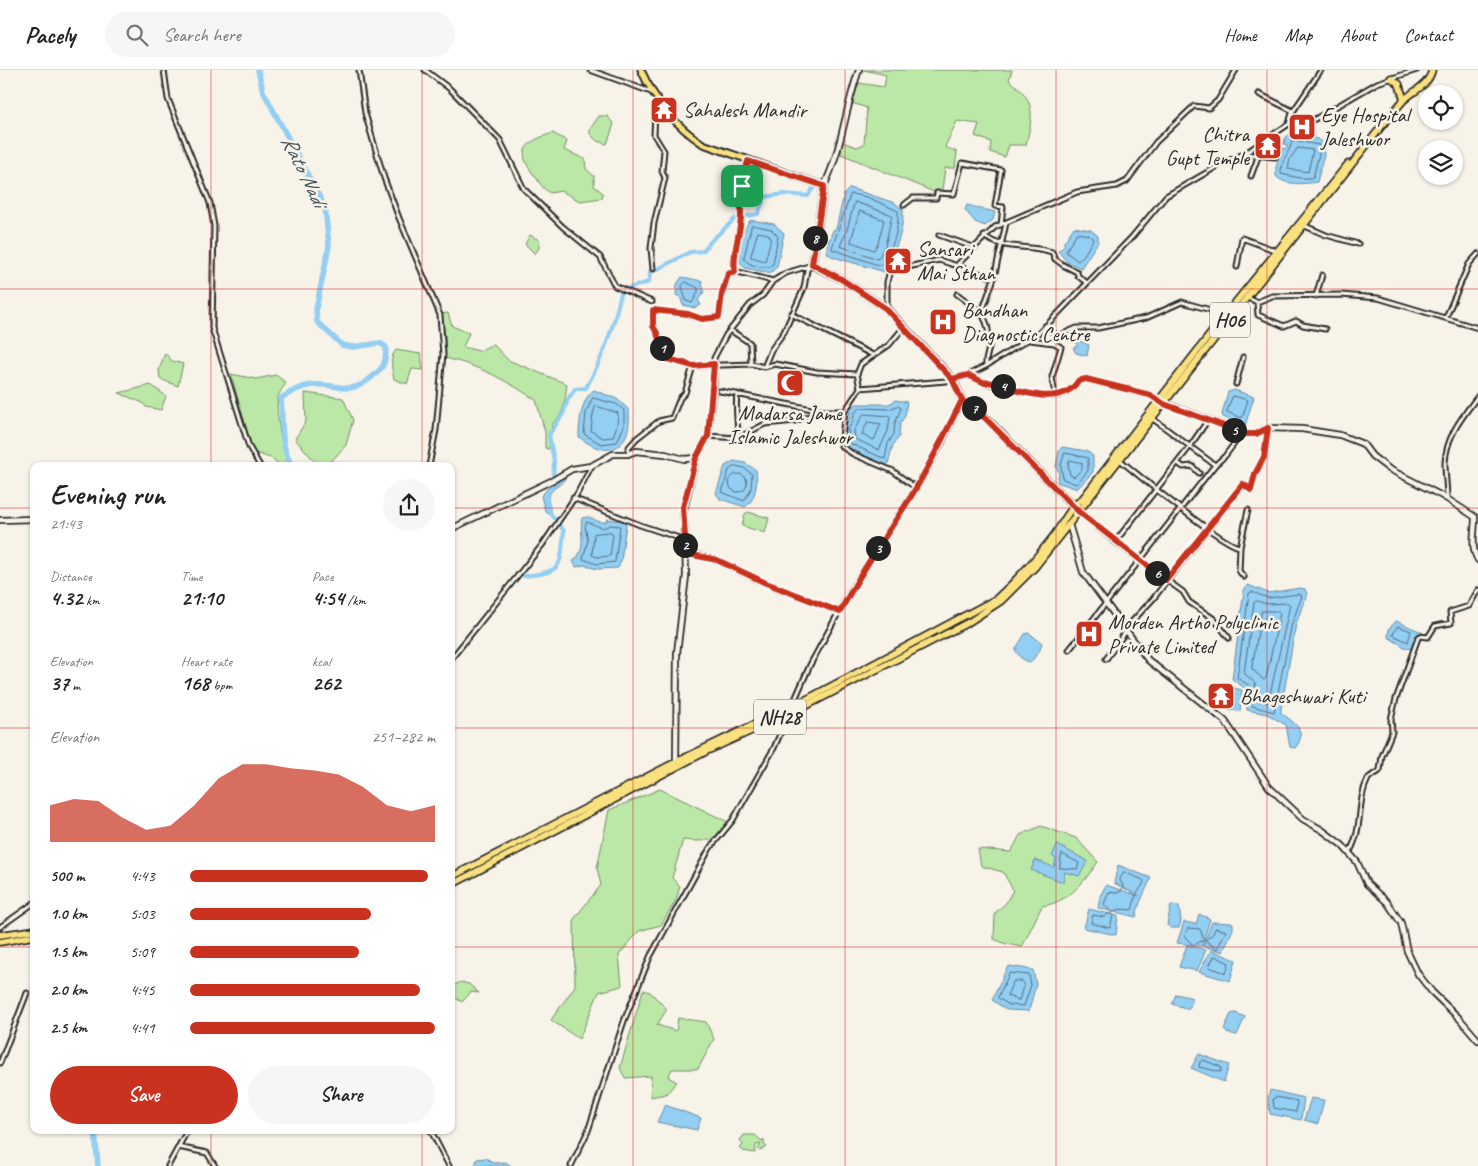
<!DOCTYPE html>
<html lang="en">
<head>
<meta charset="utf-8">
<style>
	:root { --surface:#fff; --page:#f6f6f6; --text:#222; --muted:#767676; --line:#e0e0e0; --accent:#c8321e }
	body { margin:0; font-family:Caveat,sans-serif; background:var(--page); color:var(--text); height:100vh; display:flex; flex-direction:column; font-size:19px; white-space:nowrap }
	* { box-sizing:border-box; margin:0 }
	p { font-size:16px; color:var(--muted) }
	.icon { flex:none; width:28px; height:28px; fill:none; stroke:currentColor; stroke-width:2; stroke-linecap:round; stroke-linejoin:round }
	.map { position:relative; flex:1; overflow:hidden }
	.details { position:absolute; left:30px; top:392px; width:425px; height:672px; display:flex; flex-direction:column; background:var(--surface); border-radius:10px; box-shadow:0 1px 4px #0004 }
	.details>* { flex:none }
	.buttons { position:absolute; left:1418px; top:15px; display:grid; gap:10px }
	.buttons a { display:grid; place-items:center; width:45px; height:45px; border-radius:50%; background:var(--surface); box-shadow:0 1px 4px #0004; font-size:25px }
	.pin { position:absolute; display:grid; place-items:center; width:42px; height:42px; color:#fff; margin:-21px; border-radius:10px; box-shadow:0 2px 8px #0006 }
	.km { position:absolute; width:25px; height:25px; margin:-12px; border-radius:50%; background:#222; color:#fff; font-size:14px; line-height:25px; text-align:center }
	.round { display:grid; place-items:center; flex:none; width:52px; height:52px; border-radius:26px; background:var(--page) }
	.summary { display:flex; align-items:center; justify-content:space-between; height:85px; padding:0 20px }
	h1 { font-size:28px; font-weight:700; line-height:38px }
	.figures { display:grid; grid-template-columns:repeat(3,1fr); gap:8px; height:85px; padding:5px 20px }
	.figures div { display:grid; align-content:center }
	.figures b { font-size:21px; font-weight:700 }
	.figures small { font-size:14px; font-weight:400 }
	.figures p { font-size:14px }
	.chart { height:140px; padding:10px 20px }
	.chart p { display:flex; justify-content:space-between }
	.chart svg { width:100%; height:90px; margin-top:5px; fill:var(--accent); opacity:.7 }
	.button { display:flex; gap:10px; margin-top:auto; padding:10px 20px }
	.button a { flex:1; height:58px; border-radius:30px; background:var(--accent); color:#fff; font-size:20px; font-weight:700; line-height:58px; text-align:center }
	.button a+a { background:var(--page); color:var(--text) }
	ul { padding:0 20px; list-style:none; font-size:16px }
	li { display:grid; grid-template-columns:80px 60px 1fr; align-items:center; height:38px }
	li i { height:12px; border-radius:6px; background:var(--accent) }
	header { display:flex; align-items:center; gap:30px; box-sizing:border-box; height:70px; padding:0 25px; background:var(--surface); border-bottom:1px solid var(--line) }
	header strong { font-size:24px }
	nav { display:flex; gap:28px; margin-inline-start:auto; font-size:18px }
	.search { width:350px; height:45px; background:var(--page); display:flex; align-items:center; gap:12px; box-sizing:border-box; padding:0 18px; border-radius:28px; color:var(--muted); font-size:19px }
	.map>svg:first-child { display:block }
	.green { fill:#bbe8a6; stroke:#738a68 }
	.water { fill:#93cef3; stroke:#698da3 }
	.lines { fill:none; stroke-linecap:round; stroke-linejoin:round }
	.shore { stroke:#556c7b; stroke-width:1 }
	.canal { stroke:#93cef3; stroke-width:4 }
	.river { stroke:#93cef3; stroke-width:5.5 }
	.street-casing { stroke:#2b2b2b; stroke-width:7 }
	.secondary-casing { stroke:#2b2b2b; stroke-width:8 }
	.primary-casing { stroke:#2b2b2b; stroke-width:9 }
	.highway-casing { stroke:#2b2b2b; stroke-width:9 }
	.street { stroke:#f7f3e8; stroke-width:3 }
	.secondary { stroke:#f7f3e8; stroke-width:4.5 }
	.primary { stroke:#fae180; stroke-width:5 }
	.highway { stroke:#fae180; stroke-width:5.5 }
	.route-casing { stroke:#fff; stroke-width:10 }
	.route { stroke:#c8321e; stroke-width:6 }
	.grid { fill:none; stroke:#d62828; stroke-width:1; stroke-opacity:0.55 }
	.labels { text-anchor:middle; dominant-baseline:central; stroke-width:5; stroke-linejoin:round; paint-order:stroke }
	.shield { fill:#f7f3e8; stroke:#686764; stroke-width:1 }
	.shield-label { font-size:20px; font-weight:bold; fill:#2b2b2b }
	.poi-label { font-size:21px; fill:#2b2b2b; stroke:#f7f3e8; text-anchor:start }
	.water-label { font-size:22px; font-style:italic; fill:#45545d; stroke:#f7f3e8 }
</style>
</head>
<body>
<header>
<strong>Pacely</strong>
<div class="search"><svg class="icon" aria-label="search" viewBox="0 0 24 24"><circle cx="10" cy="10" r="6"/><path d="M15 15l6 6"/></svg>Search here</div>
<nav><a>Home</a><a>Map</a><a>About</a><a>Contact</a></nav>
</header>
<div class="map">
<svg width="1478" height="1096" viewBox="0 0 1478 1096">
	<rect width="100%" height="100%" fill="#f7f3e8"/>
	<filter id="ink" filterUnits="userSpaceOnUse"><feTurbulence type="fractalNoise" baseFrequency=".02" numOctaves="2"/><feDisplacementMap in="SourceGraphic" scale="10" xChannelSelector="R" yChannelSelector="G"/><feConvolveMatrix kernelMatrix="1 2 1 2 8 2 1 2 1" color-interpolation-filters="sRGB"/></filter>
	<g filter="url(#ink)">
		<path class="green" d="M864,0H1012L1009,10C1037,31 1033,44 1026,75H1009L1005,87L990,82L991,72L975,66L979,54L957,51L945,77L957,82L955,98H945L942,120L934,122L841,84L842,72L857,77L864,74L867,38L852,33L859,13L884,17L886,5Z
			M599,46H607L614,54L607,74L597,71L590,64V59Z
			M553,63L567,71L564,80L585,89L586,99L594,106V116L603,123L602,128L580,131L561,121L550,123C541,118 540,112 534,105C514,80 527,71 553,63Z
			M530,165L539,170V178L535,184L525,174Z
			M448,243L452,256L469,263L463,277L479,281L493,274L508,290L567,314C565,328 565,345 552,354L549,379L545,378V362L536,330C505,310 481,296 445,288V266L441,244Z
			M396,280L421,284L423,300L412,299L407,314L394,309C392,300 389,287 396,280Z
			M165,283L172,291L183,294L178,316L160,309L159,300Z
			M231,304L256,309L276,305L286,313C284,317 279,322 278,327C275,339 282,386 290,396H280L273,389L253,382Z
			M151,315L166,326L161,340L146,337L143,333L119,323Z
			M305,323L343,328L353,350L346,375L327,396H319L295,369L306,351Z
			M748,442L769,448L765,463L742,456L745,444Z
			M660,719L728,752C712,773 707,772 683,770L672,808L680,816L676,830L661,855L639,861L619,885L622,916L599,922L579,969L551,950L575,916L574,849L601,815L597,798L609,740Z
			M1041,756L1076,768L1098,792C1083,813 1069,832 1042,836L1022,877L1006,874L994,869L995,843L1006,833L1013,820L1003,802L981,796L978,779L1011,782L1020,765Z
			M461,912L469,914L479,923L471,922L462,932L451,925L453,916Z
			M643,920L650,922L667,939L657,955L676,961L678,948L706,952L714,969L698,999H672L668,1007L677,1012L666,1024L650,1027L651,1006L625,1008L620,998Z
			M744,1065H755L762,1071L764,1069V1074L767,1077L760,1081L758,1079L761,1074L756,1075L755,1083L743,1081L740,1078L743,1075L740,1070Z"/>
		<path class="water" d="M1290,64L1318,69L1324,73V85L1317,112C1306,114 1284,116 1276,106V96L1282,78L1286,79L1287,75L1284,74L1285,67Z
			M850,118L895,133L903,140C904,163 894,182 885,202L833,187L827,183V176L833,160L836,159L844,124Z
			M967,135L995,142L993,150L985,156L975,152L965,140Z
			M751,150L774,154L784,163L777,197L770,203L745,198L739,191C739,181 742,156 751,150Z
			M1074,157L1091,160L1098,166V172C1092,181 1087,189 1081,198L1067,192L1058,181L1064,176V172Z
			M682,207L702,211L704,222L698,230L701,235L695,238L683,235L680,227L676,225L677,214Z
			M1077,270L1089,275L1087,286L1076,283L1073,278L1077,276Z
			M594,320L617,329L629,340C632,379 609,391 579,367C579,352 581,329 594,320Z
			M1235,320L1254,327L1245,356L1223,347L1222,344L1228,322Z
			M896,330L907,332L905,346L900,353L899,367L893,375L888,394L882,395L844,375L843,357L849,350L850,339L856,334H889Z
			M1062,377L1087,381L1093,386V402L1077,419L1057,412L1059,402L1056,397L1059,381Z
			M734,391L745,393L756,400C758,411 756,431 745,437L720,429L716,423L725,396Z
			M563,405L566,407C560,419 548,415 547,436L552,441L549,444L545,441L541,426L549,417L548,414L557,411Z
			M588,447L600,452H606L607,449L624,451L626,454L621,491L618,498L597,499L584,495L576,497L573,491C588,480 579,462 582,448Z
			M1248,515L1268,523L1300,518L1305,519L1307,524L1296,554L1281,639V643C1294,652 1309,662 1295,678L1290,677L1286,655L1267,644L1247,640L1246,619L1232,609L1244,520Z
			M1396,551L1422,562L1416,567L1412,579L1406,578L1388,567L1389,559Z
			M1029,563L1042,573L1040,580L1030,593L1021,588L1015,580L1025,564Z
			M1230,617L1242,620L1240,641L1227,639Z
			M1057,775L1088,791L1079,806L1065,802L1063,812L1031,800L1035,790L1054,797L1056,789L1052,786Z
			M1118,795L1151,808C1145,823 1139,831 1136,847L1098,838L1100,826L1106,815L1139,826L1114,813Z
			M1171,835L1179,836L1181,851L1179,858H1171L1167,855Z
			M1089,839L1118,846L1116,865L1084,858Z
			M1199,844L1210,849L1202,876L1177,873L1184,852L1196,854Z
			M1212,852L1233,853V859L1223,882L1203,876Z
			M1187,875L1206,880L1197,901L1179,897Z
			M1211,880L1236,890L1230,911L1199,902Z
			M1010,896L1033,900L1036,914L1029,941L1007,940L992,930L1007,898Z
			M1176,924L1193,928L1189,939L1172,934Z
			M1236,943L1245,947L1237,965L1227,963L1224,959L1231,944Z
			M1199,984L1229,995L1224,1012L1191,998Z
			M1270,1020L1304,1028L1301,1050L1270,1044L1268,1028Z
			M1311,1028L1324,1030L1318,1054L1304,1050Z
			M665,1035L701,1048L697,1060L657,1052Z
			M486,1088L494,1093L506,1092L511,1096H475L477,1089Z"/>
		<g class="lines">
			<path class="shore" d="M1292,70L1319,75V84L1313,108H1300L1281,104C1280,90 1291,82 1292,70Z
				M1298,78L1313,80L1308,102L1288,99L1290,89Z
				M851,124L867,127L898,141C899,160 892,181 881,196L832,179Z
				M855,132L892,145L885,176L878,189L840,176L846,163Z
				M860,141L884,150L878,173L874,180L851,172Z
				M752,155L771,159L778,166L773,194L769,197C760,198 750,196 744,189Z
				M758,162L768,164L771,168L765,191L751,187Z
				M1077,163L1089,165L1093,169C1090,175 1084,187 1078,191L1066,182Z
				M686,212L698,218V222L692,233L686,231L682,216Z
				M1233,326L1248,330L1242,348L1227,342Z
				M593,328L616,334L624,340V356L617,372L601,374L584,364L586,343Z
				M596,336L618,343L617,355L613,367L603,368L591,361L593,344Z
				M898,336L901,338L895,353L894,364L888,373L885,389L849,373L848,359L853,352L854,343L860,338L889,339Z
				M864,344L890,346L888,361L879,380L855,369L854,361Z
				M868,352L881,354L874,370L862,365Z
				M1065,383L1088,388V401L1076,414L1063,409L1061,396Z
				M1070,390L1082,393V399L1074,407L1070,405L1068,395Z
				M736,396L744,398L752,404L751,419L744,431L722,422L729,400Z
				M729 413a9 9 0 1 1 18 0a9 9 0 1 1-18 0Z
				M587,452L603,458L610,455L620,456L615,492L597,494L583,489L588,470L585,457Z
				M611,462L613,465L610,486L598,487L592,485L594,464Z
				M1252,522L1268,528L1299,524L1302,526L1292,553L1274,642L1252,636L1250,616L1237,608L1249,524Z
				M1257,531L1267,534L1288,533L1290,535L1268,633L1259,631L1255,613L1244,603L1254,533Z
				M1262,541H1278L1280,543L1266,608L1264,610L1252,599Z
				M1398,556L1411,561L1408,572L1393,565Z
				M1062,784L1079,793L1077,799L1060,798Z
				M1124,802L1143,810L1144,813L1136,825L1132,840L1119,839L1112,843L1104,834L1109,822L1117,823L1121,821L1123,816L1120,810Z
				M1110,843L1113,846L1110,858L1091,853L1093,845L1104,847Z
				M1188,858L1200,859L1204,870L1193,875L1185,867Z
				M1216,858L1226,861L1217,879L1205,870L1212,865Z
				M1215,886L1229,893L1226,903L1209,897Z
				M1010,903L1029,905L1031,915L1024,936L1009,935L998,928Z
				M1014,911H1022L1024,914L1019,930L1007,926Z
				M1203,990L1221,997V1002L1199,997L1200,992Z
				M1276,1027L1297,1031L1296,1042L1274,1038L1273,1029Z"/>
			<path class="canal" d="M553,411L554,391L549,365L563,344L568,329L575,319L586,318C604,285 613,259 621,223L632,217L649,212L650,201L656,200L690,182L703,181L711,171L736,148L758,144L765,127L784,124L808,126L814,117
				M524,506C564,502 560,497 564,461L550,443L547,429"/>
			<path class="river" d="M258,0L263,21L325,137L329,176L316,239L317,252L342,275L353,277L380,273L386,277C386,292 384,298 372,307C348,328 338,312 313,315C301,316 291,322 281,328C283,349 279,379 293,396
				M95,1061L98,1096"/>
			<defs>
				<path id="street" d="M164,0L168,29L210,133L214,156L212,258L249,377L260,396
					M359,0L365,43L384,108L399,148L440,245L443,284L436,360L429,396
					M425,0L450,19L500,70L524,119L563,157L600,187L615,216L652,232
					M590,0L651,22
					M1259,24L1293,41
					M1289,54L1292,43L1321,0
					M1245,84L1275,87
					M1251,106L1258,87
					M904,135L913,128H936L937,123L954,124L962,93L1001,100L995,136L1003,137L1001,155
					M1305,156L1326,165L1358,174
					M939,165L973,177
					M984,166C1003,181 1030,174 1052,182L1055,189L1063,195L1077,202L1078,206L1087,213
					M957,195L995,157L1077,122L1117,116L1127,111L1156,72L1194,36L1209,38L1218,30L1236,0
					M1237,197L1242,168L1277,181
					M653,199L651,178L654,153L665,108L662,101L664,81L654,65L655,41L658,33
					M735,202L734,192L741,146L740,132L748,91
					M994,208L1006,153
					M957,224C981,242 990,245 989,277C988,284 985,289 986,296
					M1316,226L1322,205
					M1248,228L1257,232L1272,226L1341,225L1378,228L1478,258
					M1257,232L1258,245L1284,256L1296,251L1303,255L1325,259
					M887,238V212L890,201L939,190L994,208L982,242
					M791,244L873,285
					M1446,247L1469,194L1478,184
					M1045,256L1058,266L1077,258H1098L1146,248L1182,232L1225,244
					M730,260L750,273L751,294
					M1030,270L1054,273L1061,277L1052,307L1055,325
					M693,296L664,287L657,263L653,256V240L688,244L702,249L719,247L722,223L728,204L738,202L773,211
					M764,297L771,280L784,262L804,218L807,200L811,195
					M969,306C987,314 1040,330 1060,325C1068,323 1074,318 1078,311L1086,309L1150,325L1160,331
					M1236,314L1243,287
					M860,318L946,311L968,305L986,296L1040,262L1132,167L1166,126L1225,92L1244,84L1289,54L1315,49L1377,13L1417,0
					M720,321L822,341
					M737,324C735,339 738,352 738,368
					M845,341L841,376L853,384L893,401L916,418
					M1153,349L1215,395L1225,386L1242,363
					M708,366L738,368L765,354L795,351L823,341H845L860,318L857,304
					M628,384L629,377L637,368L659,351L672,348L680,328L685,323L693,296L752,294L764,297L775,294L817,302L857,304L861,294L889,275L904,257
					M696,388L708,366L714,313V288L726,265L750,235L763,225L773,211L786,203L812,195
					M1120,390C1138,405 1224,476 1240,477L1248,440
					M1178,393L1183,397L1192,396L1199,403
					M573,428L640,455L685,470
					M1447,429C1447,417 1445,405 1445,393C1446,366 1463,346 1478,326
					M1079,442L1115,472L1183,522L1189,532L1214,549L1229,568
					M1115,472L1188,379L1208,350
					M1240,477L1239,501L1244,507
					M685,481L717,490L756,509L839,542
					M1126,558L1153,529L1243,414L1251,420L1255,404L1265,387L1268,358
					M1069,580L1215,395
					M451,589L543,474L577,424L591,397
					M1106,589L1127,560
					M793,634L810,595L853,516L916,418L942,373L962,330
					M1349,783C1364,758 1356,732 1368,709C1371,704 1377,705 1380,700L1382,686L1392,662L1391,649L1396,629L1418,568L1420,566L1428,567L1435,556L1451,553L1450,542L1469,536L1478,520
					M0,857L34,833
					M0,993L27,923
					M431,1061L449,1096
					M178,1077L207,1083L215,1096
					M168,1096L187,1061
					M571,1096L588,1061L624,951L650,887L710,778L733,750L774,678L781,662L783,647"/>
				<path id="secondary" d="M824,116C842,80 845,38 859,0
					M1164,333L1246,364H1256L1268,358L1302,359L1340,365L1363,374L1372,386L1389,399L1444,427L1475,447C1475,462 1470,477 1478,490
					M0,450L34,449
					M1069,454L1083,502L1148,590L1225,651L1269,717L1303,749L1322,760L1342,775L1357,792L1367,814L1387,832L1401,853L1407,881L1418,904L1432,922L1459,948L1478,970
					M451,459L555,409L572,399L591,396L613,384H628L636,381L665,384L684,389L696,388L683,444L685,458L686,506L677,583L676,692"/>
				<path id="primary" d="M641,0C655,31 674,55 703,74L824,116L812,195L841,209L887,239L953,309L962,330L987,349L1079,442"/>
				<path id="highway" d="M1391,8L1399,14L1404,30
					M451,807L676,692L811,627L996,529C1016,511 1035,490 1052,468C1063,454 1068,439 1083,428L1226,244L1348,94
					M451,815L707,681L804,637L969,552L1001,531L1035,497L1381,57C1388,49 1395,40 1402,32C1412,21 1429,16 1432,0
					M0,865L34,860
					M0,872L34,866"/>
			</defs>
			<use href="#street" class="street-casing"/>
			<use href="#secondary" class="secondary-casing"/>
			<use href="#primary" class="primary-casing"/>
			<use href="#highway" class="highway-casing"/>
			<use href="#street" class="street"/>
			<use href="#secondary" class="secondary"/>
			<use href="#primary" class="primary"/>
			<use href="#highway" class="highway"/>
		</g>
	</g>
	<g class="lines" filter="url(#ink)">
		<defs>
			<path id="route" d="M742,116C740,127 741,136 741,147C740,165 732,184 735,202L728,204L722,223L719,247L702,249L688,244L653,240V256L657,263L665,288L693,296L714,294L708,366L696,388L683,437L686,481L688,484L717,490L766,513L840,542C860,502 886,466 910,428C930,396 945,363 962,330L952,309L968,305L985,313L989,312C1014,320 1061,339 1078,311L1086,309L1150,325L1164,334L1246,364H1256L1268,358L1264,387L1255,404L1251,420L1243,414L1166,510L1079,442L986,349L962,330L952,309L885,238L841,209L812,194L824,116L748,91L742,116"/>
		</defs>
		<use href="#route" class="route-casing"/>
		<use href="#route" class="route"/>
	</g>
	<path class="grid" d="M211,0V396M422,0V396M633,0V1096M845,0V1096M1056,0V1096M1267,0V1096M0,219H1478M0,438H34M451,438H1478M0,658H34M451,658H1478M0,877H34M451,877H1478M211,1061V1096M422,1061V1096"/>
	<defs>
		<symbol id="temple-square" viewBox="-11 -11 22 22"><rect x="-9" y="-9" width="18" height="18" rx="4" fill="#c8321e" stroke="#f7f3e8"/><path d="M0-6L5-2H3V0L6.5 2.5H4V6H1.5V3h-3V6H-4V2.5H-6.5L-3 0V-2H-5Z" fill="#fff"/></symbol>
		<symbol id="hospital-square" viewBox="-11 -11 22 22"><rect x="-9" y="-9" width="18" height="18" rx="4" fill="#c8321e" stroke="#f7f3e8"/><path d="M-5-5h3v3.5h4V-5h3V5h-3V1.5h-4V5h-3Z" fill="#fff"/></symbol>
		<symbol id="mosque-square" viewBox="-11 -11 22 22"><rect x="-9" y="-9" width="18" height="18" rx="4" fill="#c8321e" stroke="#f7f3e8"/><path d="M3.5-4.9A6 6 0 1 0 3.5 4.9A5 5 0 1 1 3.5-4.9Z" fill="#fff"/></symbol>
	</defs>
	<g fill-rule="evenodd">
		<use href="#temple-square" x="648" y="24" width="32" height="32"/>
		<use href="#hospital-square" x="1286" y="41" width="32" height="32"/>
		<use href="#temple-square" x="1252" y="60" width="32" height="32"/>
		<use href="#temple-square" x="882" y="175" width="32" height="32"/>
		<use href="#hospital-square" x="927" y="236" width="32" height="32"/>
		<use href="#mosque-square" x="774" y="297" width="32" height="32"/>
		<use href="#hospital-square" x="1073" y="548" width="32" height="32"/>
		<use href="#temple-square" x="1205" y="610" width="32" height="32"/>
	</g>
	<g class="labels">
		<g class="shield">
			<rect x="1210" y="232.5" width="40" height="35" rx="4"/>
			<rect x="754" y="629.5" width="52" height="35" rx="4"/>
		</g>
		<g class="shield-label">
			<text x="1230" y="250">H06</text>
			<text x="780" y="647">NH28</text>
		</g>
		<g class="poi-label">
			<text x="683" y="40">Sahalesh Mandir</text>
			<text x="1321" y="45">Eye Hospital<tspan x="1321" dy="24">Jaleshwor</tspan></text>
			<text x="1249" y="64" text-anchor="end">Chitra<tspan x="1249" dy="24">Gupt Temple</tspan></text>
			<text x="917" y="179">Sansari<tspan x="917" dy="24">Mai Sthan</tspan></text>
			<text x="962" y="240">Bandhan<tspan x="962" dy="24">Diagnostic Centre</tspan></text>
			<text x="790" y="343" text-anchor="middle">Madarsa Jame<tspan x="790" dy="24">Islamic Jaleshwor</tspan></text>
			<text x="1108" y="552">Morden Artho Polyclinic<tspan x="1108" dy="24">Private Limited</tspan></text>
			<text x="1240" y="626">Bhageshwari Kuti</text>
		</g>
		<g class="water-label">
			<text transform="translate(304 101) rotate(64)">Rato Nadi</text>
		</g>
	</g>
</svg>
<div class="buttons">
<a><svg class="icon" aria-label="locate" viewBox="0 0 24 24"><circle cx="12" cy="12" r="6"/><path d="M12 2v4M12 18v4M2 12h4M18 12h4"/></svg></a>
<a><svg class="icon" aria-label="layers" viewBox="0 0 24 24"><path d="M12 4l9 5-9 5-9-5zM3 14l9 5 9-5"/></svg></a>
</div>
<div class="pin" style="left:742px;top:116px;background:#1e9e55"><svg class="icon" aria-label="arrive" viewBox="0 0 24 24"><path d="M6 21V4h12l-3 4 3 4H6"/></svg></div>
<b class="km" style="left:662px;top:278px">1</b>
<b class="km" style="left:685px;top:475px">2</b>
<b class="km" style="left:878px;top:478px">3</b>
<b class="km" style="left:1003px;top:316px">4</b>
<b class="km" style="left:1234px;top:360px">5</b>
<b class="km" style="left:1157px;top:503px">6</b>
<b class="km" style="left:974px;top:338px">7</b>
<b class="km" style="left:815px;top:168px">8</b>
<section class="details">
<div class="summary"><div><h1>Evening run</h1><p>21:43</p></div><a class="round"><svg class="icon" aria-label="share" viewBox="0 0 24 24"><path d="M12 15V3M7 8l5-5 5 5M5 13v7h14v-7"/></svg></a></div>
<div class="figures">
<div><p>Distance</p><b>4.32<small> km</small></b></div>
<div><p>Time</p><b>21:10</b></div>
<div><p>Pace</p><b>4:54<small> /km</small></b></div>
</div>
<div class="figures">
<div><p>Elevation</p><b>37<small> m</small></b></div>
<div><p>Heart rate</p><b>168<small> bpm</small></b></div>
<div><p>kcal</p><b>262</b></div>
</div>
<div class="chart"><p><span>Elevation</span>251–282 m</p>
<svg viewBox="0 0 160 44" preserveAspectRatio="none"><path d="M0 44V26L10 23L20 24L30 32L40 38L50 36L60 26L70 13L80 6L90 6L100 8L110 9L120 11L130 17L140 26L150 29L160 26V44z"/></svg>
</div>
<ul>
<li><b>500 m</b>4:43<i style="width:97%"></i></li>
<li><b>1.0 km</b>5:03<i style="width:74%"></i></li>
<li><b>1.5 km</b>5:09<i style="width:69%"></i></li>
<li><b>2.0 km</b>4:45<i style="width:94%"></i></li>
<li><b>2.5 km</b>4:41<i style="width:100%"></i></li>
</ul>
<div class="button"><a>Save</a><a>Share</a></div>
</section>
</div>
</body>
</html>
